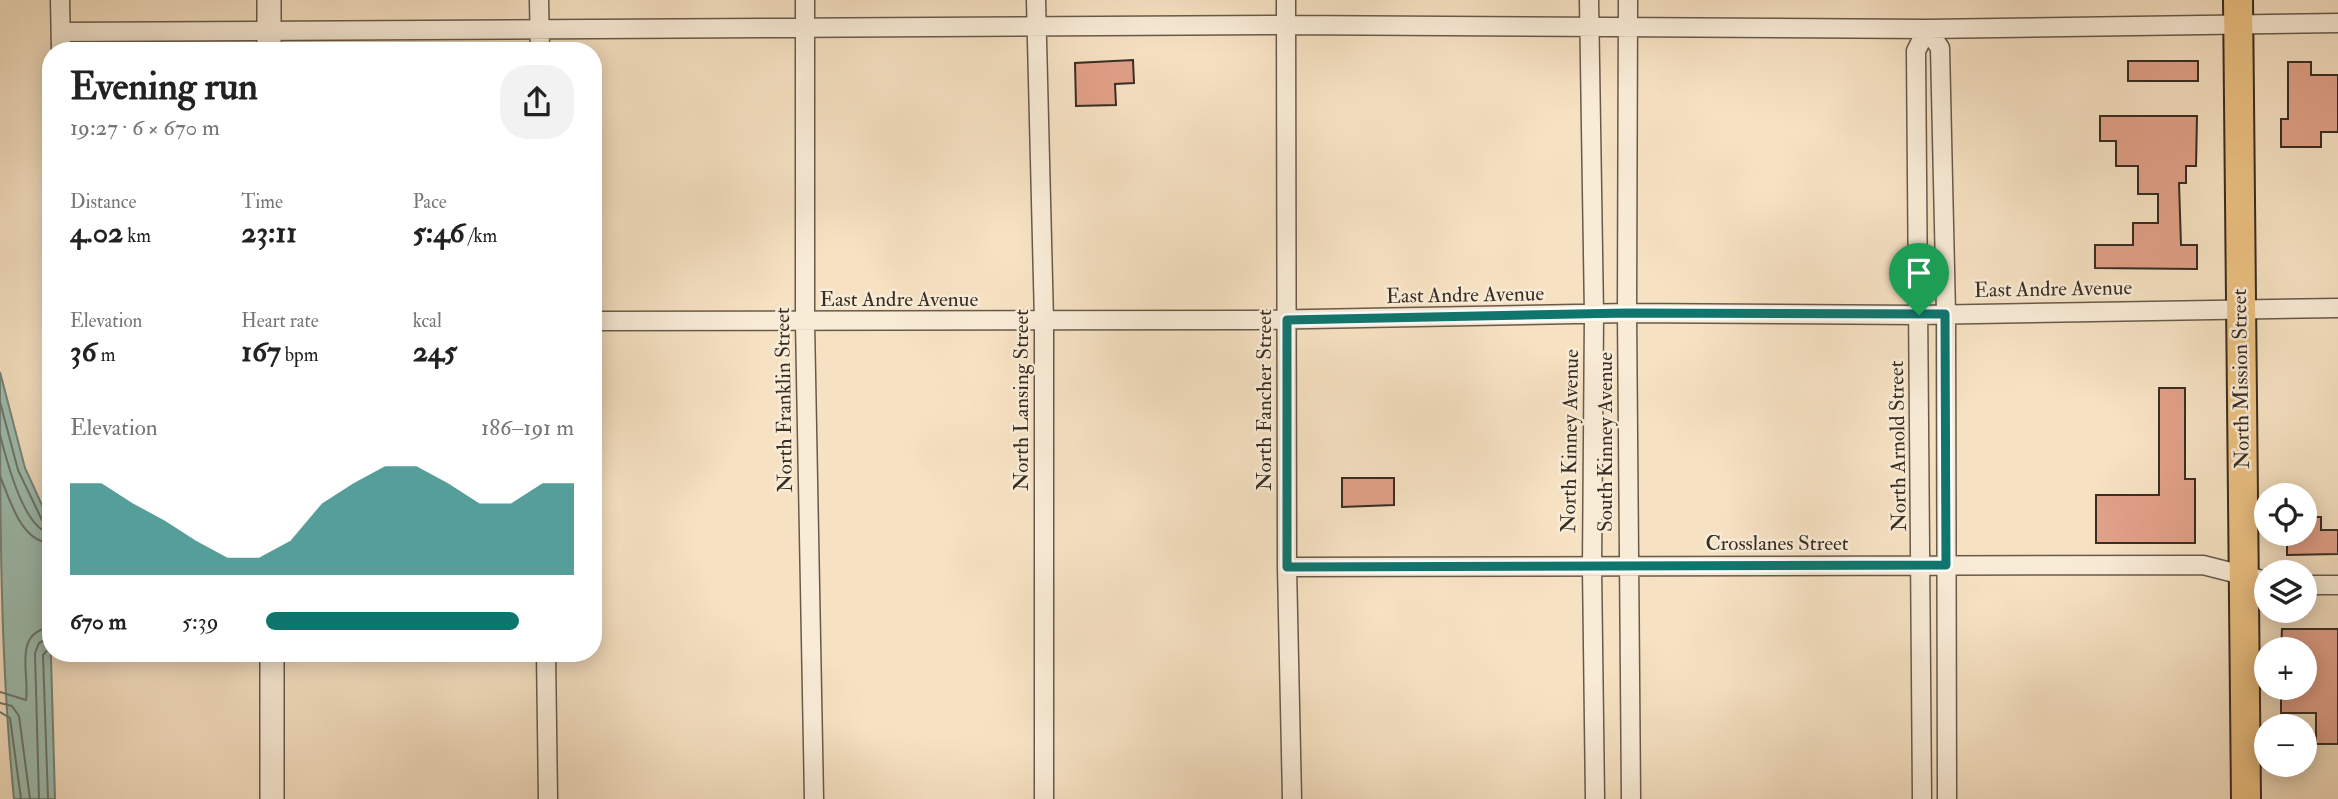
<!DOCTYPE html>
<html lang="en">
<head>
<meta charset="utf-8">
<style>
	:root { --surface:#fff; --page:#f2f2f2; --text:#222; --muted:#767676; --accent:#0f766e }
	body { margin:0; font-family:"IM FELL Double Pica",serif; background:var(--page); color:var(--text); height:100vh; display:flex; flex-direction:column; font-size:26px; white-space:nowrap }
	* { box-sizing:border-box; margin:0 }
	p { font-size:23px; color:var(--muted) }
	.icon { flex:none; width:38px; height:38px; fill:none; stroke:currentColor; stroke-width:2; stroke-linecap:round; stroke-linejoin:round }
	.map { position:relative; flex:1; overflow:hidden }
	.details { position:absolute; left:42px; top:42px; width:560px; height:620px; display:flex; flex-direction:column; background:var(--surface); border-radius:28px; box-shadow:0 4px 18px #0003 }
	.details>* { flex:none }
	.controls { position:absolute; left:2254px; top:483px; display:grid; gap:14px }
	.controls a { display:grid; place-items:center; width:63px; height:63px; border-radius:50%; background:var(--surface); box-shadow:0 4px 18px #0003; font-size:35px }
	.pin { position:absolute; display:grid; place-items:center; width:60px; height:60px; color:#fff; margin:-72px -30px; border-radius:50% 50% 50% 0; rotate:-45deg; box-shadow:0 0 7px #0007 }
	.pin .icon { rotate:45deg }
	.round { display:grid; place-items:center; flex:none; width:74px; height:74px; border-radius:28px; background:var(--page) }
	.headline { display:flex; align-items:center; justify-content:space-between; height:119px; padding:0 28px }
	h1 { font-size:38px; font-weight:800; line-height:52px }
	.stats { display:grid; grid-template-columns:repeat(3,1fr); gap:10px; height:119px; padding:7px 28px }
	.stats div { display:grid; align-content:center }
	.stats b { font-size:30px; font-weight:800 }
	.stats small { font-size:19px; font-weight:400 }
	.stats p { font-size:19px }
	.chart { height:196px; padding:14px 28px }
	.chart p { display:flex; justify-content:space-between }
	.chart svg { width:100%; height:126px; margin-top:7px; fill:var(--accent); opacity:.7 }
	ul { padding:0 28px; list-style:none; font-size:23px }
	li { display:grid; grid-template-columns:112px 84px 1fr; align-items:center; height:52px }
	li i { height:18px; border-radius:9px; background:var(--accent) }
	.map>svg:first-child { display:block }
	.water { fill:#9dbeb1; stroke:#758478; stroke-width:2 }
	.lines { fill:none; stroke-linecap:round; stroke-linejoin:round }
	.shore { stroke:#6a766a; stroke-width:2 }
	.building { fill:#e1a088; stroke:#382d23; stroke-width:2 }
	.minor-casing { stroke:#685a4b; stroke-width:21 }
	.tertiary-casing { stroke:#685a4b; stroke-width:26 }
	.primary-casing { stroke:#382d23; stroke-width:32 }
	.minor { stroke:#f9ecd7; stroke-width:18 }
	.tertiary { stroke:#f9ecd7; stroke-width:23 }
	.primary { stroke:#ebc081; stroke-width:28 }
	.route-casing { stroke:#fff; stroke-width:14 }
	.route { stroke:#0f766e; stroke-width:9 }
	.labels { text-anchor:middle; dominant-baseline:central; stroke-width:5; stroke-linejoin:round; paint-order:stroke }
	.street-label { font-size:21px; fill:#382d23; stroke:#f9ecd7 }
</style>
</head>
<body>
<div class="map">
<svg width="2338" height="799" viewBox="0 0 2338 799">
	<rect width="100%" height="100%" fill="#f6e1c2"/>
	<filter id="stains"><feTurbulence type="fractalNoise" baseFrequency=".00286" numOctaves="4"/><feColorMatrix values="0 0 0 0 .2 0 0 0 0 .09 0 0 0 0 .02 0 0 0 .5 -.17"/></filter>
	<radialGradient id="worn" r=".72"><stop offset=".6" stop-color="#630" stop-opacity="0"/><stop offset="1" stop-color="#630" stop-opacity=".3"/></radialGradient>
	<path class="water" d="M0,372L25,468L47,516L55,799H14C0,658 0,514 0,372Z"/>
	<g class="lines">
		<path class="shore" d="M0,402L18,470L42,520L51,524
			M0,435C6,458 24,531 51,533
			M0,476C10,500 21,542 51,543
			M0,692L26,700C30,673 12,633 51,627
			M0,703L12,706L19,716L30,799
			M0,712L10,718L21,799
			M39,799L35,653L39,643L51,637
			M48,799L43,655L51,646"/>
	</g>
	<path class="building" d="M1133,60L1134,83L1115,84L1116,105L1076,106L1075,63Z
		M2128,61H2198V81H2128Z
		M2288,62H2311V75H2338V132H2321V147H2281V119H2288Z
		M2100,116H2197L2196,166H2186V183H2179L2181,245H2197V269L2095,268V245H2133V223H2158V194H2138V166H2116V141H2100Z
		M2159,388H2185V479H2195V543H2096V495H2159Z
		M1342,478H1394V505L1342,507Z
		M2305,517H2321V530H2338V554L2287,555V534H2305Z
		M2282,629H2338V744H2316V713H2281V688H2305V649H2281Z"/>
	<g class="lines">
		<defs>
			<path id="minor" d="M60,0L61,51
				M539,0L540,51
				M805,0V322L814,799
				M1036,0L1044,321V799
				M1286,0L1287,567L1292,799
				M1589,0L1594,315L1592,567L1595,799
				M1628,0L1627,313L1631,799
				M61,32L1286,25L1927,29L2338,23
				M593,321L1253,320L1627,313L1919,315L2338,308
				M1287,567L2203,565L2266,581
				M2305,585H2338
				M546,653L548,799
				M1922,799L1916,51L1927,29L1940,48L1946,314L1947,799"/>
			<path id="tertiary" d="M269,0V51
				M272,799V653"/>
			<path id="primary" d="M2238,0L2246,799"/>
		</defs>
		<use href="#minor" class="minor-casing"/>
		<use href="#tertiary" class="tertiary-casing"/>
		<use href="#primary" class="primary-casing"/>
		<use href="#minor" class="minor"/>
		<use href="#tertiary" class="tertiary"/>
		<use href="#primary" class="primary"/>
	</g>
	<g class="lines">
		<defs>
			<path id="route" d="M1627,313L1945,314L1946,565L1287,567V320Z"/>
		</defs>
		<use href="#route" class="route-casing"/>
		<use href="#route" class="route"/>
	</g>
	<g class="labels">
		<g class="street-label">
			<text transform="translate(2053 289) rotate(-1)">East Andre Avenue</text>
			<text transform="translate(1465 295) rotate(-1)">East Andre Avenue</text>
			<text x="899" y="299">East Andre Avenue</text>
			<text transform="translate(2241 379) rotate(-91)">North Mission Street</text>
			<text transform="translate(784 400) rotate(-91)">North Franklin Street</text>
			<text transform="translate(1021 400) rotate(-90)">North Lansing Street</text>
			<text transform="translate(1264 400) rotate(-90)">North Fancher Street</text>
			<text transform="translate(1570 441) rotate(-89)">North Kinney Avenue</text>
			<text transform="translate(1605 442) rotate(-90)">South Kinney Avenue</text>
			<text transform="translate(1898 446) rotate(-91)">North Arnold Street</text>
			<text x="1777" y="543">Crosslanes Street</text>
		</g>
	</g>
	<rect width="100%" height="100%" filter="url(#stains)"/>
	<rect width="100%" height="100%" fill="url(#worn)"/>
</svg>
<div class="controls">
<a><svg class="icon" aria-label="locate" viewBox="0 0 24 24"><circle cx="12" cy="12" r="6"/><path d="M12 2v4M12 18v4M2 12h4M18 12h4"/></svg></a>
<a><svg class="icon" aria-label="layers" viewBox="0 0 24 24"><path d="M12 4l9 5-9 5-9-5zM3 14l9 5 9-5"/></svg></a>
<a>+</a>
<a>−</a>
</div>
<div class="pin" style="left:1919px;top:315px;background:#1e9e55"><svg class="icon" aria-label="arrive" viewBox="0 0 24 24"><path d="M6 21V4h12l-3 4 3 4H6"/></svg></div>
<section class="details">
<div class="headline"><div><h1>Evening run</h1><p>19:27 · 6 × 670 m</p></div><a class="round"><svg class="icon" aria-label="share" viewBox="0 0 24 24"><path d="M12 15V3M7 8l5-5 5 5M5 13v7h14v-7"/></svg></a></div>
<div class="stats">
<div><p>Distance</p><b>4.02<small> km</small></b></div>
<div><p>Time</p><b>23:11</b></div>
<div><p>Pace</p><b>5:46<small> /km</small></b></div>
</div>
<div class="stats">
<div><p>Elevation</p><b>36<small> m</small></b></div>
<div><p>Heart rate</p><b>167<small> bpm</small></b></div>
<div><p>kcal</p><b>245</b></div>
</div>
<div class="chart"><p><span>Elevation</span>186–191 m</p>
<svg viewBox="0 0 160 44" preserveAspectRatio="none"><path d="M0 44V12L10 12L20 19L30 25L40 32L50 38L60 38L70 32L80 19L90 12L100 6L110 6L120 12L130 19L140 19L150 12L160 12V44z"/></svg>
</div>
<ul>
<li><b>670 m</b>5:39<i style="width:82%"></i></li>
</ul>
</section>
</div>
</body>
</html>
